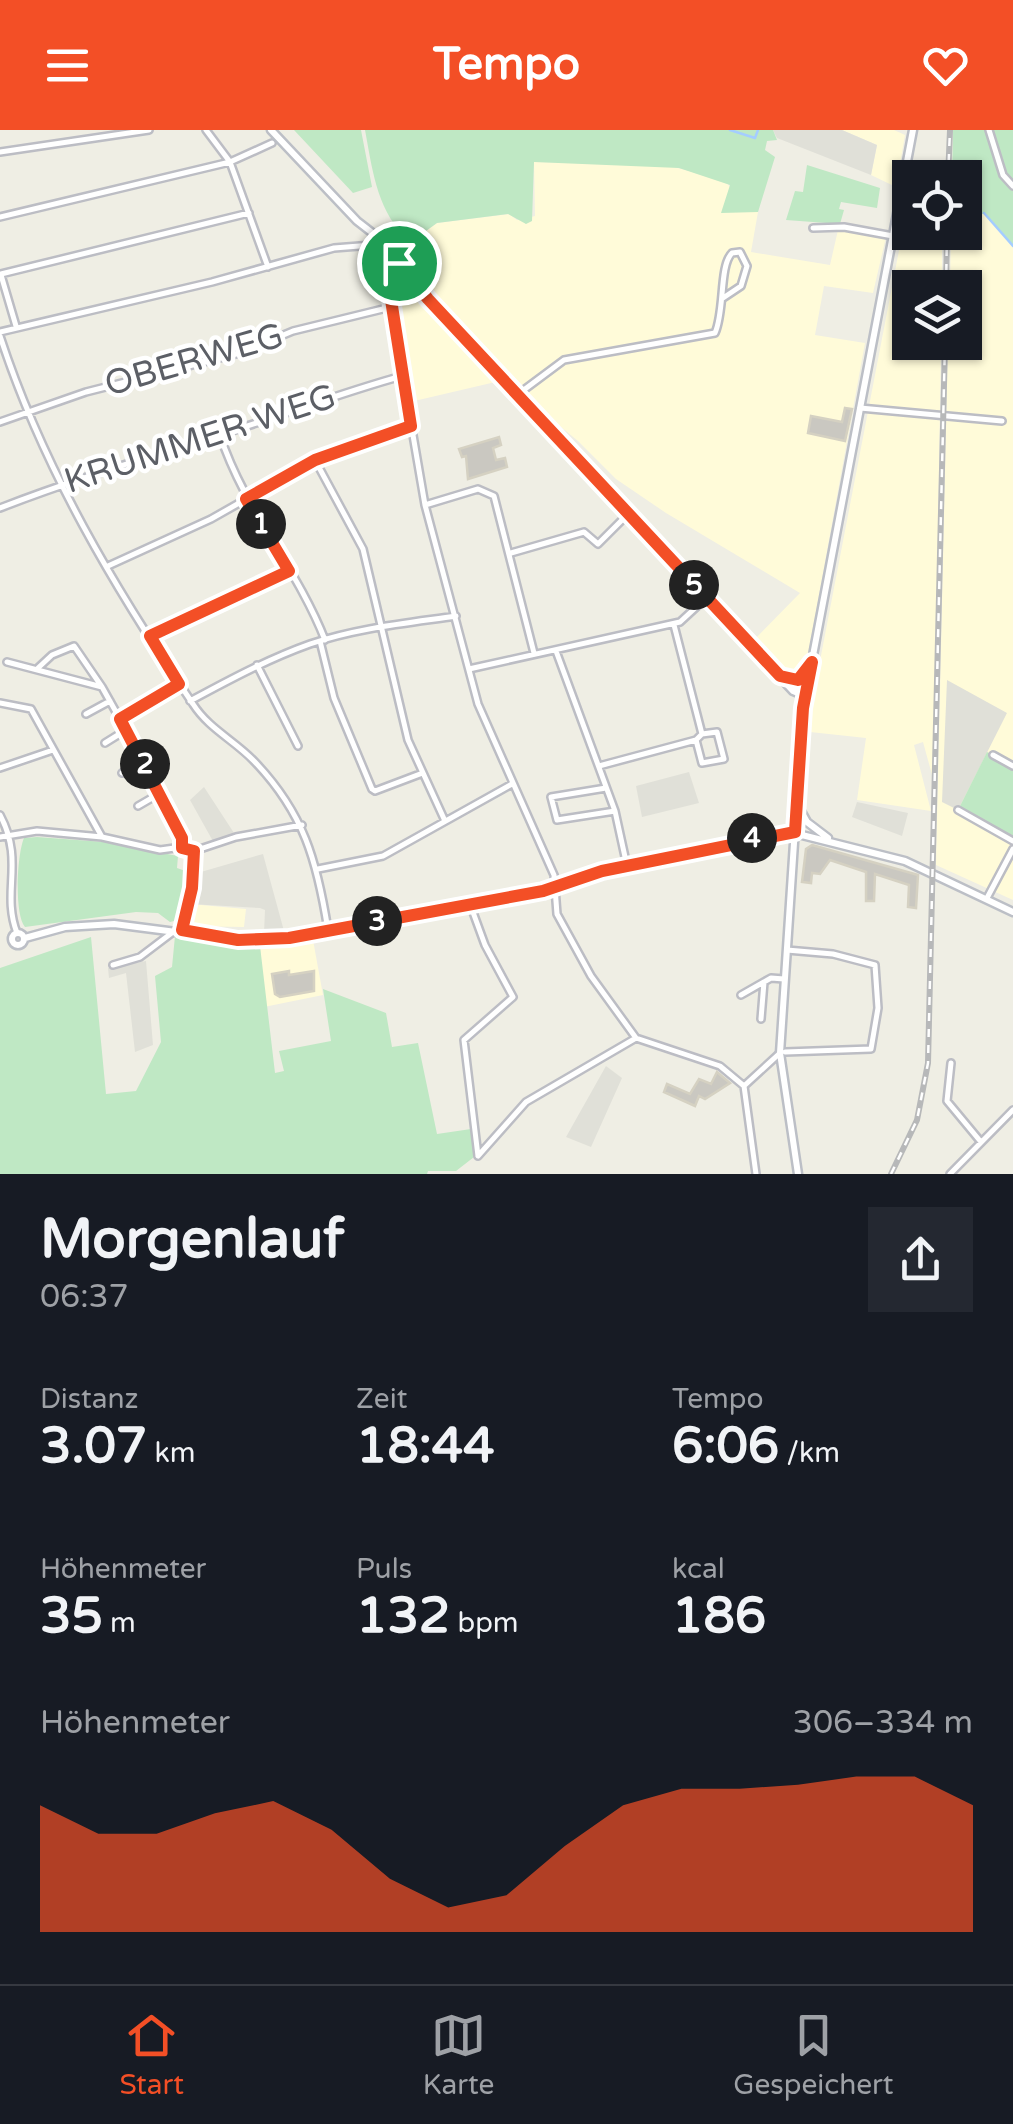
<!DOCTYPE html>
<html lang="de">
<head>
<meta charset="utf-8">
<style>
	:root { --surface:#171b24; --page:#242831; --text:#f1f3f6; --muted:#9ea1a6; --line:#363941; --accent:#f34f26 }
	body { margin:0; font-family:"Varela Round",sans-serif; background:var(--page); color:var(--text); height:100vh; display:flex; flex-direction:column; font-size:38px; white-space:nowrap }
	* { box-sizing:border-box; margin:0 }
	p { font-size:32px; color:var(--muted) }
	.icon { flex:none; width:55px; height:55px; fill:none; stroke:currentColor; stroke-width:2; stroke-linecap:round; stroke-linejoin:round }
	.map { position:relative; height:1044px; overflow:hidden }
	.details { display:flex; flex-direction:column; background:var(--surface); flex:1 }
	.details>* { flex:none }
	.tools { position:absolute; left:892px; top:30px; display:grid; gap:20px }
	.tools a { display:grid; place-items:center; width:90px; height:90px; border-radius:0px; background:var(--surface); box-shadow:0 2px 8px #0004; font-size:50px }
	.pin { position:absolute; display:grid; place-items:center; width:85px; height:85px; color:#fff; margin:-42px; border:5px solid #fff; border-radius:50%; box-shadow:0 2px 10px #0007 }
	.km { position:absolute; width:50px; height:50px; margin:-25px; border-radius:50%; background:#222; color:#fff; font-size:28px; line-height:50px; text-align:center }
	.round { display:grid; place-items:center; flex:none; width:105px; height:105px; border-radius:0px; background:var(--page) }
	.summary { display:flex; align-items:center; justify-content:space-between; height:170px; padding:0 40px }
	h1 { font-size:55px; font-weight:700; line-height:75px }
	.figures { display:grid; grid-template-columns:repeat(3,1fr); gap:15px; height:170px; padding:10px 40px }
	.figures div { display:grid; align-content:center }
	.figures b { font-size:50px; font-weight:700 }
	.figures small { font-size:28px; font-weight:400 }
	.figures p { font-size:28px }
	.chart { height:280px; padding:20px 40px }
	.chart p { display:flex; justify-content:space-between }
	.chart svg { width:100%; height:180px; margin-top:10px; fill:var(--accent); opacity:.7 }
	header { display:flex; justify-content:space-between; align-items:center; height:130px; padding:0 40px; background:var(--accent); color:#fff; font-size:45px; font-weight:700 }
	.tab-bar { display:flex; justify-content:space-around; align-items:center; height:140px; border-top:2px solid var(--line); background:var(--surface); font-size:28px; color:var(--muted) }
	.tab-bar a { display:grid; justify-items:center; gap:5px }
	.tab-bar .on { color:var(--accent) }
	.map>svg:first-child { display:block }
	.commercial { fill:#fffbd9 }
	.industrial { fill:#e0e0d8 }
	.green { fill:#bfe8c4 }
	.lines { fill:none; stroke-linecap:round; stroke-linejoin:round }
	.stream { stroke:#a4cdff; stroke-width:2.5 }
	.building { fill:#cac8c1; stroke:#d5d1c2; stroke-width:2.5 }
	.street-casing { stroke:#bcbdc4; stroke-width:10 }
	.secondary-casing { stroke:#bcbfc6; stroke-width:11 }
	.street { stroke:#fff; stroke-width:5 }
	.secondary { stroke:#fff; stroke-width:6 }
	.rail-casing { stroke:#b7b8b9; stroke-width:6 }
	.rail { stroke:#fff; stroke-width:2.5; stroke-dasharray:8; stroke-linecap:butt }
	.route-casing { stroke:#fff; stroke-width:20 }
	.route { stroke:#f34f26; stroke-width:12 }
	.labels { text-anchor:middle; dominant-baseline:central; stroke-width:9; stroke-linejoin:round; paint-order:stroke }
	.street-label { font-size:35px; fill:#5c5f66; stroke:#fff }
</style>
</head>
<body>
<header><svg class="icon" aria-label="menu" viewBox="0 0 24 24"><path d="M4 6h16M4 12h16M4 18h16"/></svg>Tempo<svg class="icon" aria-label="heart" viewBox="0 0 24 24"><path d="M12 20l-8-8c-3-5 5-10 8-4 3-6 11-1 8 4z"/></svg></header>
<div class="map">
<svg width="1013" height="1044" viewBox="0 0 1013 1044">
	<rect width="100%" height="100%" fill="#efeee4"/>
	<path class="commercial" d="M842,0H894L905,5L896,57L871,45L877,15Z
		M534,32L662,34L724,50L750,80L758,82L751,122L830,135L838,100L886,107L873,163L824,156L815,205L865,213L806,536L801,543L790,547L753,511L800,463L666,383L616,349L578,311L504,250L410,272L394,147L422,114L419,106L437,93L509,84L517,90L535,86Z
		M984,83L1013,117V770L936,735L948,213L965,212V158L950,157L951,103L965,102V84Z
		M906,84L910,85V102L942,103V157L910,158V212L941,213L934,652L923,612L914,615L931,681L857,670L866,608L810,602L813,567Z
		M190,774L246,779L244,797L185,796Z
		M313,810L323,865L264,877L260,816Z"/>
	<path class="industrial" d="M773,0H842L877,15L871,45L777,8Z
		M947,550L1007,583L958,680L942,672Z
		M689,642L699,673L642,687L636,656Z
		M204,657L234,703L214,713L190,670Z
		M857,672L908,683L902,706L852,687Z
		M263,724L284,801L264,803L265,780L260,778L190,774L194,744Z
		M146,831L153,915L135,922L126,843L109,848L108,838Z
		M606,936L622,948L591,1017L566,1007Z"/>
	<path class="green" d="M294,0H361L372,57L353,63Z
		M365,0H773L777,10L767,11L765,20L775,27L758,82L721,83L730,55L679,38L534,32L532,91L526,94L508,84L437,93L419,106L403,105C376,76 372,37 365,0Z
		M953,0H1013V116L984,84H965V48H952Z
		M807,35L880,58L877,78L841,72L839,79L844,80L840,94L786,90L795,61L803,62Z
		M987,622L1013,636V711L958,680Z
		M37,707L104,712L178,726L177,738L191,743L182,789L170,792L158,783L136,782L25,797C14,784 17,724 24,708Z
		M175,806L224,816H260L275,943L284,941L279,921L331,911L323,859L386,883L392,917L418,913L437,1004L471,999L474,1027L456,1041H428L427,1044H0V838L91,807L106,964L136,961L161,912L155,846L172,837Z"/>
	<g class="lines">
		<path class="stream" d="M730,0L755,8L758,0
			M984,83L1013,116"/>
	</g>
	<path class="building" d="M845,278L852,279L845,311L808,303L811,286L842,292Z
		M499,307L501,315L493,318L496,330L505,328L507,337L468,349L466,326L462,327L459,319Z
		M812,715L918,745L916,778L908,777L909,755L875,744L874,771H866V742L830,730L820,744L812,743L811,753L802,752L806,719Z
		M289,841V845L314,841V861L280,867L275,864L272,844Z
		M717,942L730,953L705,969L699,966L695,976L664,962L667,954L690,964L699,949L711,954Z"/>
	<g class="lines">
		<defs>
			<path id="street" d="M206,0L230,32L268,137
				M989,0L1003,45L1013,56
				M0,22L149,0
				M0,87L230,32L272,13
				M813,98L844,97L893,106
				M391,133L387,144L391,177L425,375L478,574L554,745L557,784L591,846L636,908L720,936L744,956
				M1,144L249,83
				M1,145L16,196
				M0,202L212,152L334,118L372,115
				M0,206C43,338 115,459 193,574C209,599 234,610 254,631C304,683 317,731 328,800
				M517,265L564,230L715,203C725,181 719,136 732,123L740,122L747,136L741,156L723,168
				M860,278L1002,291
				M0,292L86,262L240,223L293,201L391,177
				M220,305C244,379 297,438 325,510
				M315,330L363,419L408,610L445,691
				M425,375L478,359L494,366L534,523
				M0,378C72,350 146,328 219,305C281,286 340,263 402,246
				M511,423L584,402L598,414L628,384
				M108,436L211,389L315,330L411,296
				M149,506L289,441
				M320,511L334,568L372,659L375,661L420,644
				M556,521L615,681L627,736
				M7,532L102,557L148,639L182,717
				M257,535L298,616
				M38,538L52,525L74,516L102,557
				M469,539L680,492L706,468
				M190,571C229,550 268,529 310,514C357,498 408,493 456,486
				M0,573L31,579L102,707
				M86,584L110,571
				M120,589L179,554
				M696,610L702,633L724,629L717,602L702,604
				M105,613L126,600
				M993,625L1013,636
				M599,636L696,610L702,604L674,495
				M0,638L53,620
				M122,643L144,632
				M606,658L551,667L557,690L615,681
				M138,676L157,665
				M958,680L1013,711
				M0,685C25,732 1,761 17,803
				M0,707L37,701L102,707L160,720L182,717L194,721L236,707L302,695
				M318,739L383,726L512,654
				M987,768L1013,719
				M470,774L485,815L513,867L464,910L478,1026
				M182,800L192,758L194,721
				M113,835L140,827L173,802
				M741,865L771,848L784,849
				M761,889L764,852
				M785,922L871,919L878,878L875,835L833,824L787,820
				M951,933L947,971L981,1012
				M744,956L756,1044
				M744,956L780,923
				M478,1026L526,972L636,908
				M950,1044L1013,980"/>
			<path id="secondary" d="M271,0L357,91L375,105
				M375,105H387L403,125L399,133
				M375,105L372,111C375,122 387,134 399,133
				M399,133L428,169L793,561L805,566
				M784,548L798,550L810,537
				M797,674L807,692L828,708
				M12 809a6 6 0 1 1 12 0a6 6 0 1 1-12 0Z
				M25,808L65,797L114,794L238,810L289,809L543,761L602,741L786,701L905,731L1013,782
				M798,1044L780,923L803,578L913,0"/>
		</defs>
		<use href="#street" class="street-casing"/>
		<use href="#secondary" class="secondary-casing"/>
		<use href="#street" class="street"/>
		<use href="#secondary" class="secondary"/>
		<defs>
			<path id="rail" d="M948,48L950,0
				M946,158L947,102
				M891,1044L917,990L928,933L945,212"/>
		</defs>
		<use href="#rail" class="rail-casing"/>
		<use href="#rail" class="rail"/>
	</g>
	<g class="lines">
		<defs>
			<path id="route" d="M391,133L402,136L428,169L780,546L798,550L812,532L803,578L795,702L602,741L543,761L289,808L238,810L182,800L192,758L194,721L182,718V708L120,589L179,554L150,506L289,441L246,369L315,330L411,296L388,151Z"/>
		</defs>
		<use href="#route" class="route-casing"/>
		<use href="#route" class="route"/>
	</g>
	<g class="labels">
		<g class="street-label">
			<text transform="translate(194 230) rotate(-16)">OBERWEG</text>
			<text transform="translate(200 309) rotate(-18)">KRUMMER WEG</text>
		</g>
	</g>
</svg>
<div class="tools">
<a><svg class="icon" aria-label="locate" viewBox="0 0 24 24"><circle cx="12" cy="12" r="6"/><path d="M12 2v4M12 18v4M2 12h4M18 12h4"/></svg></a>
<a><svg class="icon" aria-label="layers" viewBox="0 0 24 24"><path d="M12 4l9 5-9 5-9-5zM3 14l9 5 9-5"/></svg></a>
</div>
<div class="pin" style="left:399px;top:133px;background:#1e9e55"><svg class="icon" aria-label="arrive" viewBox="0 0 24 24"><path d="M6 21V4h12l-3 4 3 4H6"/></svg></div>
<b class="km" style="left:261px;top:394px">1</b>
<b class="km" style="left:145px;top:634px">2</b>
<b class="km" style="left:377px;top:791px">3</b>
<b class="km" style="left:752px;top:708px">4</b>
<b class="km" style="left:694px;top:455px">5</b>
</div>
<section class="details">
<div class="summary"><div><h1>Morgenlauf</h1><p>06:37</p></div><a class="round"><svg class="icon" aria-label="share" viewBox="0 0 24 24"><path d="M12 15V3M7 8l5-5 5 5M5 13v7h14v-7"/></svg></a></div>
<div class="figures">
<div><p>Distanz</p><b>3.07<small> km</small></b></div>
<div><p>Zeit</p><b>18:44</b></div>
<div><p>Tempo</p><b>6:06<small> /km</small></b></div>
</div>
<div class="figures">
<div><p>Höhenmeter</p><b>35<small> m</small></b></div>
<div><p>Puls</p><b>132<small> bpm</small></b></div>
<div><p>kcal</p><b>186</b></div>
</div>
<div class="chart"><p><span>Höhenmeter</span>306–334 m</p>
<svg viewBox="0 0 160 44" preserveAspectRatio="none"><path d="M0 44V13L10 20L20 20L30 15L40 12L50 19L60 31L70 38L80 35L90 23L100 13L110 9L120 9L130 8L140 6L150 6L160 13V44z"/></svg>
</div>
</section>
<nav class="tab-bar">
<a class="on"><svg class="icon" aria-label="home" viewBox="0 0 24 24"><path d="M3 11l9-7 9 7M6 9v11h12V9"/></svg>Start</a>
<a><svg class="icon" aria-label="map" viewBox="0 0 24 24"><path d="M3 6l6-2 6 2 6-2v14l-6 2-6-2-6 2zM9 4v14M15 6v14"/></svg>Karte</a>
<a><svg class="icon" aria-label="saved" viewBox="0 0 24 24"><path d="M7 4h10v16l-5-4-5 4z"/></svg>Gespeichert</a>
</nav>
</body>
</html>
